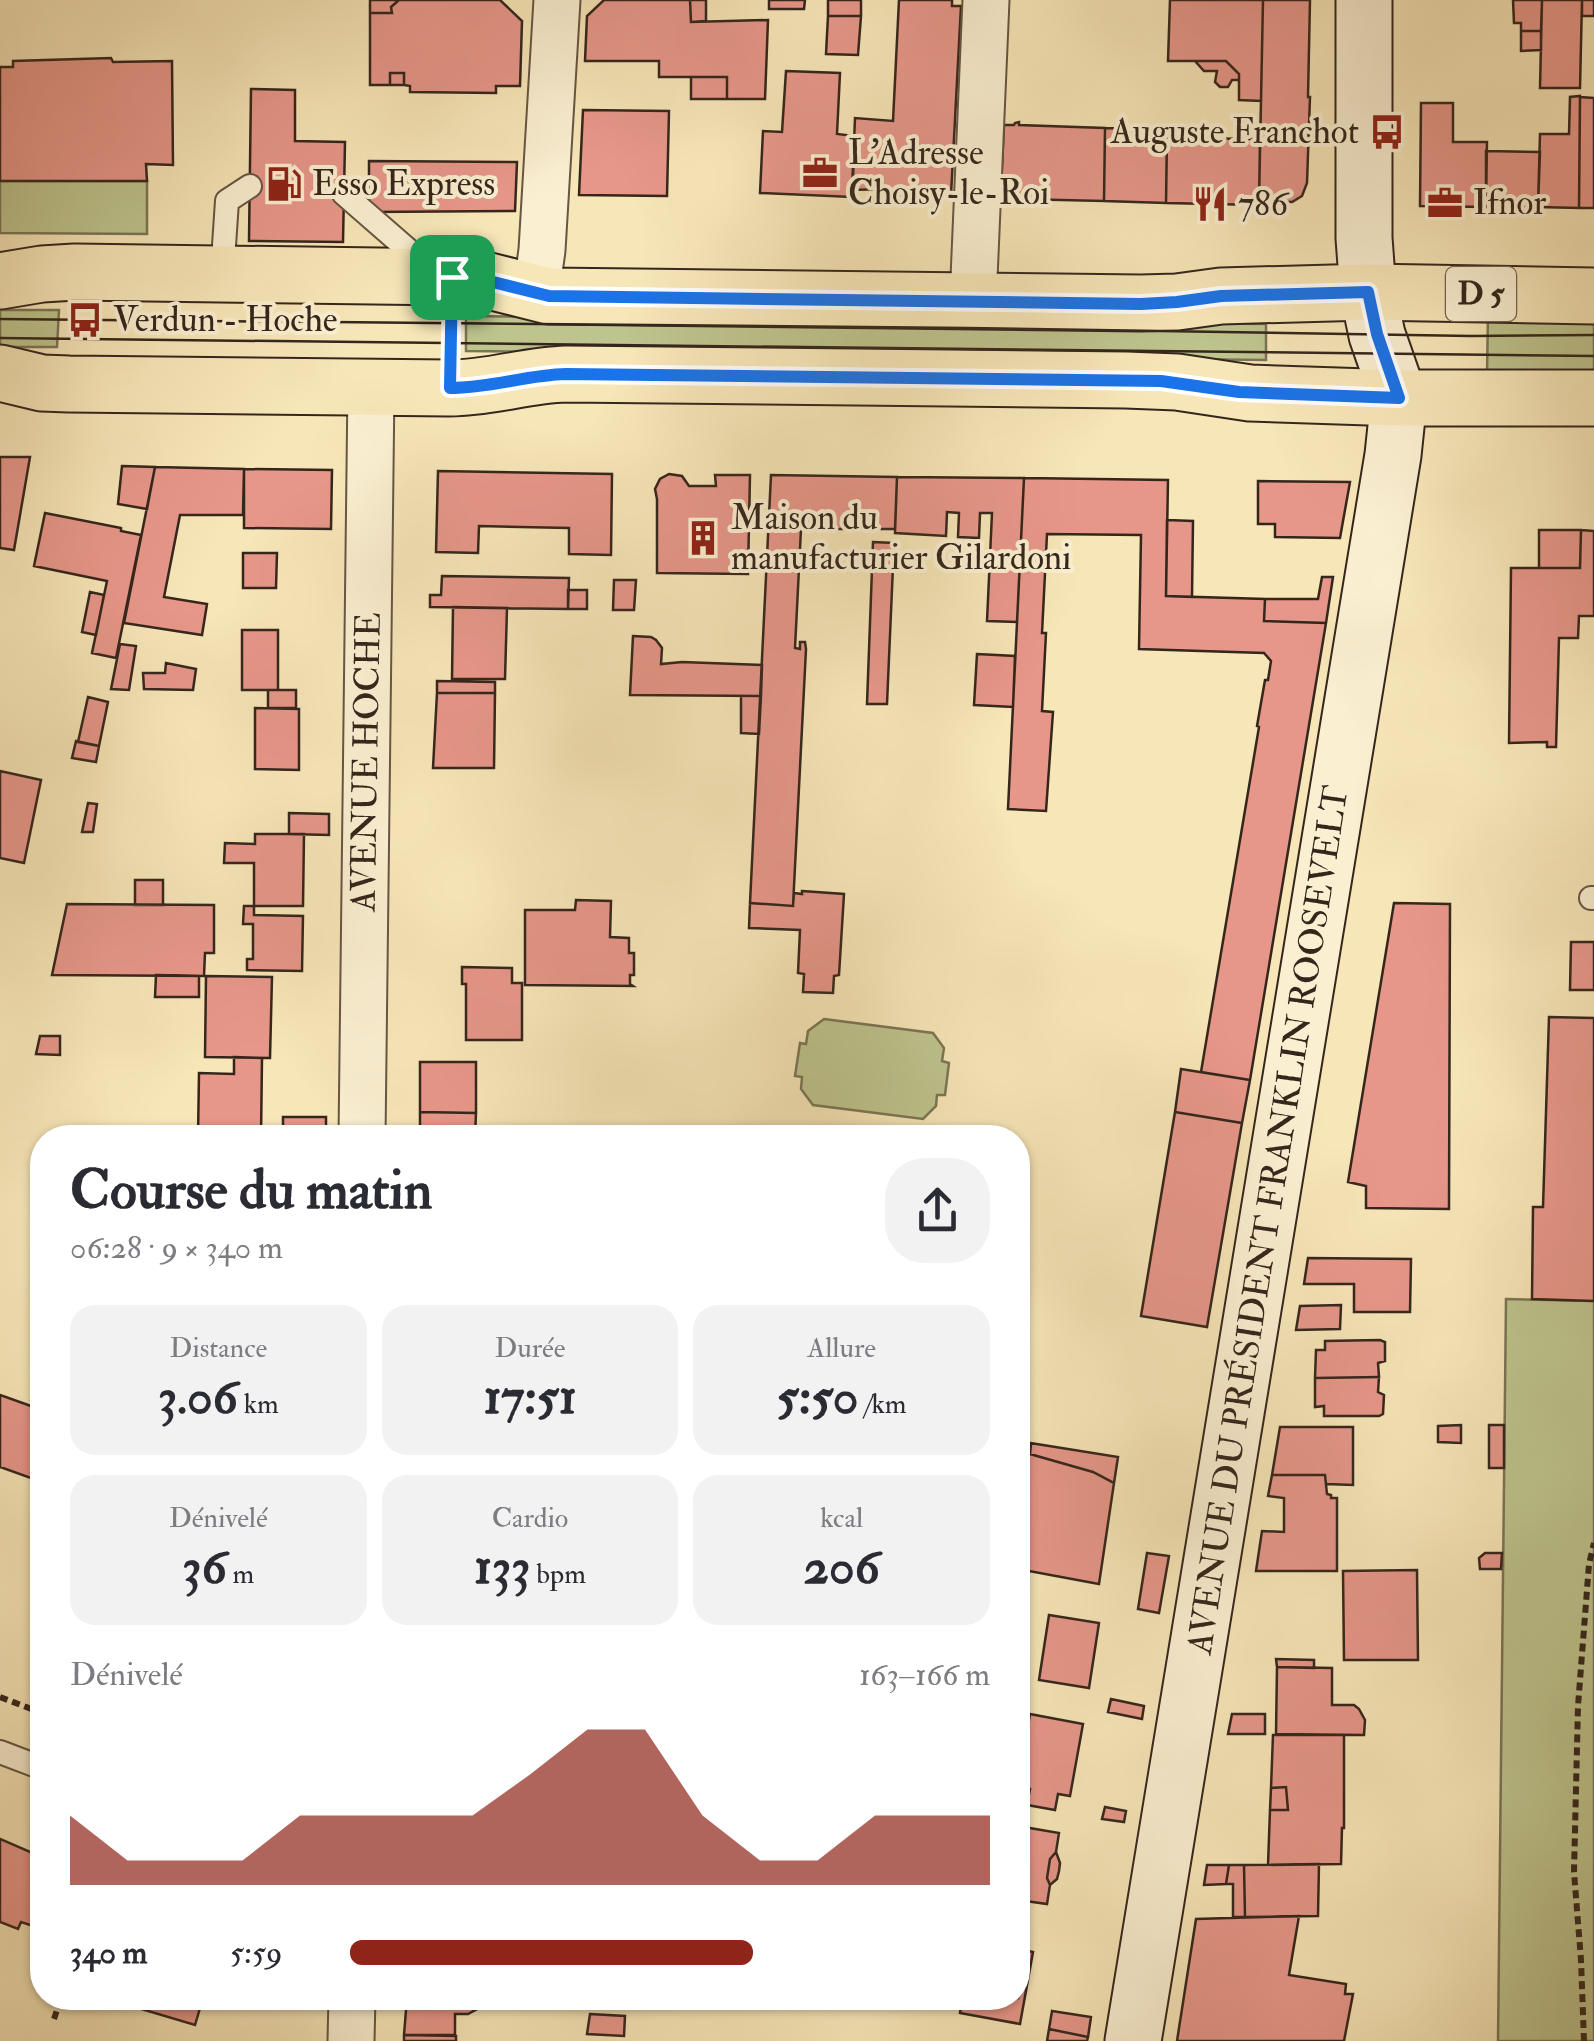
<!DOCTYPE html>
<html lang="fr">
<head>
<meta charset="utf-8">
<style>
	:root { --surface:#fff; --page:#f2f2f3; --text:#2b2b33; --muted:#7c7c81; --accent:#8f2418 }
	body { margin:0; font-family:"IM FELL Double Pica",serif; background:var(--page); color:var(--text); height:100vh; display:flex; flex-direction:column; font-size:38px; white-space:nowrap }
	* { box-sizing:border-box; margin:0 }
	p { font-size:32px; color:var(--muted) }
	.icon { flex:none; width:55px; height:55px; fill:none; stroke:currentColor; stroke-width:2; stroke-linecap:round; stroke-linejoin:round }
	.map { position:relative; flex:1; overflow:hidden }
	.side { position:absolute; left:30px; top:1125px; width:1000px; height:885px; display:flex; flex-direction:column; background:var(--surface); border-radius:40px; box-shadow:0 2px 8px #0004 }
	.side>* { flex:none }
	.pin { position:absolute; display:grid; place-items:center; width:85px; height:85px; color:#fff; margin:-42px; border-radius:20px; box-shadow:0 5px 15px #0006 }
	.round { display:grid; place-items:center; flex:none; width:105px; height:105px; border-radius:40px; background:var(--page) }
	.head { display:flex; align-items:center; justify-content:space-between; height:170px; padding:0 40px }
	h1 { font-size:55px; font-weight:800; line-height:75px }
	.metrics { display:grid; grid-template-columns:repeat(3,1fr); gap:15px; height:170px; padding:10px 40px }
	.metrics div { display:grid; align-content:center; border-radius:25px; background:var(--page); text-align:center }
	.metrics b { font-size:50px; font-weight:800 }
	.metrics small { font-size:28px; font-weight:400 }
	.metrics p { font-size:28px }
	.chart { height:280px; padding:20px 40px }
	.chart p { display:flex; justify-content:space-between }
	.chart svg { width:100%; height:180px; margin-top:10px; fill:var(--accent); opacity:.7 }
	ul { padding:0 40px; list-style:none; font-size:32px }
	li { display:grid; grid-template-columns:160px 120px 1fr; align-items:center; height:75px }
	li i { height:25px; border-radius:12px; background:var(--accent) }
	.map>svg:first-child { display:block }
	.green { fill:#bec48e; stroke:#7a7555; stroke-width:2.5 }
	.building { fill:#e7978a; stroke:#35261c; stroke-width:2.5 }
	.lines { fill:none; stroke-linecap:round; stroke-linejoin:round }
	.lane-casing { stroke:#665643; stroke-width:26 }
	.street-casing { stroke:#665643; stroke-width:49 }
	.secondary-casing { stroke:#35261c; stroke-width:59 }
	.primary-casing { stroke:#35261c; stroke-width:59 }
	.path { stroke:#35261c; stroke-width:6; stroke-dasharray:8 5; stroke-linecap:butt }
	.lane { stroke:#faefd1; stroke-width:22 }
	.street { stroke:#faefd1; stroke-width:45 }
	.secondary { stroke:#faefd1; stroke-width:55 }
	.primary { stroke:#f7e6b8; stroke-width:55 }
	.tram { stroke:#35261c; stroke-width:2.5 }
	.route-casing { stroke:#fff; stroke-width:20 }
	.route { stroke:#1a73e8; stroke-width:12 }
	.labels { text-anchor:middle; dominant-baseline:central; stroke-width:8; stroke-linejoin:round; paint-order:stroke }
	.shield { fill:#faefd1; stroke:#706252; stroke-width:2.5 }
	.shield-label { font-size:32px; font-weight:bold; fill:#35261c }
	.poi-label { font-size:35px; fill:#35261c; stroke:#faefd1; text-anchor:start }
	.street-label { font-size:35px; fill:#35261c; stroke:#faefd1 }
</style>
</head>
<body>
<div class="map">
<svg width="1594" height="2041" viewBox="0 0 1594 2041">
	<rect width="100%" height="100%" fill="#f7e6b8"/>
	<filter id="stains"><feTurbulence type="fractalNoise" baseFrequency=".002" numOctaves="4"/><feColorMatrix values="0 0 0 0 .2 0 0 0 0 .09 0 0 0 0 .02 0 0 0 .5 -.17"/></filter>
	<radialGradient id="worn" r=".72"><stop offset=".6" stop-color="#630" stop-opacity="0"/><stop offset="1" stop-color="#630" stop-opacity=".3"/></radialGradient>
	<path class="green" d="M0,181H147V234L0,233Z
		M0,310H59L57,347H0Z
		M1488,313L1594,314V378L1487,376Z
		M466,316L1266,324V360L466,351Z
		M824,1019L933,1033L944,1048L942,1061L949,1063L945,1095H937L936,1106L923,1119L813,1105L801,1089L802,1077L795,1076L800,1043L806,1044L808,1031Z
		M1506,1299L1594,1301V2041H1498Z"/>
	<path class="building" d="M370,0H399L391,7L392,13H370Z
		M399,0H500L522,21L520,86H496V93L410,92V86L404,85V73H390V85H370V13H392L391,7Z
		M604,0H690L691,22L768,20L765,99H727V77H659V61H585L587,16Z
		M690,0H706V21L691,22Z
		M769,0H805L804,9H769Z
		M828,0H861V16H828Z
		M899,0H952V6H961L951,195L942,194V191L927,190L926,203L884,201V189L852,190L855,118L893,121Z
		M1170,0H1263L1261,101L1239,100V74L1226,61H1168Z
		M1263,0H1310L1308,97H1310L1307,183L1302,196L1292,202L1259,201Z
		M1513,0H1542L1541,31H1521V23H1514Z
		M1542,0H1582L1580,88H1540Z
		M1582,0H1594V16H1582Z
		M828,16H861L858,55L826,54Z
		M1521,31H1541V50L1521,51Z
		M111,58L113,62L172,61L173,165L146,164L147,181H0V67H13V61Z
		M1195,61H1226L1239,74V80H1232L1228,87H1220L1215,82L1217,71H1204Z
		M786,71L840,73L837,134L855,136L852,197L760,193L763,131L782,132Z
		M390,73H404V85H390Z
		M691,77H727V99H691Z
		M251,89L295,90V141L345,142L343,242L249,241Z
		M1580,96L1579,208L1538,207L1540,134H1569L1570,97Z
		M1580,97L1594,98V208H1579Z
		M1421,103H1453V142H1487L1486,207L1420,206Z
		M583,110L669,111L667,196L579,195Z
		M1019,122V125L1105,128L1104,201L1017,199L1005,195L1001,187L1004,125H1014L1015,123Z
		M1105,128L1167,129L1166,203L1104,201Z
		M1167,138L1260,139L1259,205L1166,203Z
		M1486,151L1540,152L1538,207H1486Z
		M369,161L517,162L515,211L369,212Z
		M0,457H30L14,550L0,548Z
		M122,466L155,467L147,509L118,504Z
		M155,467L244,469L243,515H180L164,597L207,604L202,635L124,623Z
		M244,469L332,470L331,529L244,528Z
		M438,471L612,474L611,555L569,554V528L479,526L478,553L436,552Z
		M669,474L682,476L689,486H716L715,475H750L748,574L657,573V499L655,489L660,479Z
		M771,475L897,477L895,529H801L795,648L800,649V642H805L806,649L793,906L750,903Z
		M897,477L1024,478L1017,622L987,621L992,513H980L979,538L958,537L959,513L947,512L946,536L895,533Z
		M1024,478L1168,480L1166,596L1265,599L1264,621L1326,623L1250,1080L1201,1072L1259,727L1257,726L1265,680H1268L1271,661L1264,653L1139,649L1141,535L1047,534L1042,633H1046L1042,711L1053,712L1046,811L1008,809Z
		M1258,481L1350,482L1340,538L1275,537V524H1258Z
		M45,513L121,528V531L141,535L116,658L92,653L107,581L34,566Z
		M1167,520L1193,521L1192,597L1166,596Z
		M1539,530H1581L1580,568H1539Z
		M1581,530L1594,531V616H1579L1578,638H1559L1556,747H1547V742L1509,743L1511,568H1580Z
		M873,542L894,543L887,704H867Z
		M243,553H277L276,588H243Z
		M442,576L569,578L568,609L430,607V595H441Z
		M1322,577H1333L1326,623L1264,621L1265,599H1318Z
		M614,580H636L634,610H613Z
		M568,590H587V609H568Z
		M90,592L104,595L96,635L82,632Z
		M453,607L507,608L505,679H452Z
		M242,630H278V690H242Z
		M633,636L651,637L656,640L662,648L661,664L682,662L762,665L761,696L630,695Z
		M120,644L136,646L129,690L111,689Z
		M977,654L1015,656L1013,707L974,705Z
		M166,663L196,669L193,690L144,689L143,673H165Z
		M437,681L495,682V693H437Z
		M268,690H296V708H268Z
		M437,693H495L494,768H433Z
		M741,696H761L759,734L741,733Z
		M88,697L108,702L99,746L78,742Z
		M255,708L299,709V770L255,769Z
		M76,741L99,746L96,762L72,758Z
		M0,771L41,780L24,863L0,858Z
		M88,803L97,804L93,832H82Z
		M289,813L329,814V835L289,834Z
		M255,834H304L303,906H254V863H224L225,843L255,844Z
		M135,880H163V905H135Z
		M802,891L844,894L839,975L834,976L833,993L803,992L804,974L798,973L800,930L749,928L750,903L793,906L794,893L802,894Z
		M576,900L611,901L610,937L629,938V953H634V975H630V984L633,986L525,985V910H575Z
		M1394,903L1450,904L1449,1209L1366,1208V1186L1348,1182Z
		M67,904L214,905V953H205L204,976L52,975Z
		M244,906H254V915L303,916L302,971L247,970V959H253V924H243Z
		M1571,942H1594V990H1570Z
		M462,967L512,968V983H522V1040H466V984H462Z
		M156,975L199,976V997H155Z
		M206,976L272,977L270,1058L205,1057Z
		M1549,1017L1594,1018V1301L1532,1299L1533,1207H1543Z
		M40,1036H60V1055L36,1054Z
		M234,1057L262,1058L261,1137H198L199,1073L234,1074Z
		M420,1062H476V1113L420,1112Z
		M1181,1069L1250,1080L1242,1123L1175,1112Z
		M420,1112L476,1113L475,1138H420Z
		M1175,1112L1242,1123L1207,1327L1141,1316Z
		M283,1117H326V1138H283Z
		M1308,1258L1411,1259L1410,1312H1354V1284H1304Z
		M1341,1305L1340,1329L1296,1330L1300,1306Z
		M1380,1340L1385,1342V1361L1378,1363L1379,1377L1315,1378L1316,1350H1325V1341Z
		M1379,1377L1378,1392L1384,1395L1383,1414L1379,1416H1324V1406L1315,1407V1378Z
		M0,1395L42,1410V1482L0,1467Z
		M1461,1425V1443L1438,1442V1426Z
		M1489,1425H1504V1468H1489Z
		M1280,1427H1353V1485L1326,1484L1325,1475H1272Z
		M1018,1441L1118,1457L1114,1483L1093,1472L1030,1454L1031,1444Z
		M1018,1442L1031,1444L1030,1454L1093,1472L1114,1483L1099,1584L1018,1569Z
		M1272,1475H1325L1327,1494L1331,1495V1498H1337V1571H1256L1262,1531L1284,1532V1498L1268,1496Z
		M1147,1553L1169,1556L1159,1613L1138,1609Z
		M1485,1553H1502L1501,1569H1480L1479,1558Z
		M1417,1570L1418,1660H1344L1343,1571Z
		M1049,1615L1099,1623L1089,1688L1039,1680Z
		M1276,1659L1314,1660V1668L1277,1667Z
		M1277,1667L1332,1668V1705H1354L1359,1709L1365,1720L1364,1735L1276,1734Z
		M1111,1699L1144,1706L1142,1719L1108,1712Z
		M1030,1714L1083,1724L1070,1796L1058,1794L1055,1810L1027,1805L1030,1789L1018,1786Z
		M1232,1714H1265V1734H1228Z
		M1273,1735H1344V1828H1342L1341,1864L1268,1865L1270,1810H1288L1286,1787L1271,1788Z
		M1286,1787L1288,1810H1270L1271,1788Z
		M1105,1807L1126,1811L1124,1822L1102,1819Z
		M1018,1826L1059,1833L1056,1852L1050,1859L1047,1878L1050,1885L1047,1904L1018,1900Z
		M0,1839L42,1857V1870L38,1880L42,1881V1913L39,1922L30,1925L21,1922L18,1929L0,1922Z
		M1056,1852L1060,1863L1059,1871L1057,1879L1050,1885L1047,1878L1050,1859Z
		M1319,1864L1318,1916L1245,1917L1244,1865Z
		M1207,1865H1229L1226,1884L1204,1885Z
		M1229,1865H1244L1245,1917H1233V1884H1226Z
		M1299,1916L1289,1975L1346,1984L1345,1994H1353L1344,2041H1177L1196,1919Z
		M1018,1949L1033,1952L1020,2024L960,2013L962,1998H1018Z
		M112,1998H203L195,2025L111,2000Z
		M407,1998H479V2008L468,2014H455V2035H404Z
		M1052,2011L1091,2017L1088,2037L1049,2029Z
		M590,2014L625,2016L624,2036L587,2034Z
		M1049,2029L1088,2037L1087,2041H1047Z
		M404,2035L456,2036V2041H404Z"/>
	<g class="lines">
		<defs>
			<path id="lane" d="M344,194L414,255L416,273
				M222,275L227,201L250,186
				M1591,898H1594
				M0,1752L42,1768"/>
			<path id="street" d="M536,294L542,250L557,0
				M973,301L986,0
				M362,1138L371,387
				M351,2041L352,1998"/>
			<path id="secondary" d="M1133,2041L1393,455L1399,398L1377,335L1368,292L1364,238V0"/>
			<path id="primary" d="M0,281L42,274L75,272L452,277L481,279L549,296L1141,303L1177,302L1221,296L1368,292L1594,296
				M0,373L42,383L69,384L450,388C491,388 526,375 566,374L1126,380L1177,382L1250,393L1399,398H1594"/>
		</defs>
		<use href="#lane" class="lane-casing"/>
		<use href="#street" class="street-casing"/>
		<use href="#secondary" class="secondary-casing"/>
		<use href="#primary" class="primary-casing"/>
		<path class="path" d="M0,1697L42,1713
			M54,2019L61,1998
			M1584,2041L1581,1960L1574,1872L1578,1706L1589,1564L1594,1543"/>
		<use href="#lane" class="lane"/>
		<use href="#street" class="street"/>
		<use href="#secondary" class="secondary"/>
		<use href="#primary" class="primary"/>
		<path class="tram" d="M0,319L968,328L1471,336L1594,335
			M0,338L1594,356"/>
	</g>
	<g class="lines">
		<defs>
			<path id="route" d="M452,277L481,279L549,296L1141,304L1177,302L1221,296L1368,292L1377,334L1399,398L1239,392L1161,381L566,374C526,375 492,388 450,388Z"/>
		</defs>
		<use href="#route" class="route-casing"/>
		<use href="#route" class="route"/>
	</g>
	<defs>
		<symbol id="bus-bare" viewBox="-9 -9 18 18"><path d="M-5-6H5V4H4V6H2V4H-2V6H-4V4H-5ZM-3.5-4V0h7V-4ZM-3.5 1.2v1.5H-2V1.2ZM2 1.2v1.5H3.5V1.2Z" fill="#8f2418" stroke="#faefd1" stroke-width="2.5" paint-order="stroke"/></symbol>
		<symbol id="office-bare" viewBox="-9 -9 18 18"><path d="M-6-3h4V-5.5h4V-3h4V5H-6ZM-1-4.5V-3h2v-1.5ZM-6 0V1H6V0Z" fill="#8f2418" stroke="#faefd1" stroke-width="2.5" paint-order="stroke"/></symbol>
		<symbol id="fuel-bare" viewBox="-9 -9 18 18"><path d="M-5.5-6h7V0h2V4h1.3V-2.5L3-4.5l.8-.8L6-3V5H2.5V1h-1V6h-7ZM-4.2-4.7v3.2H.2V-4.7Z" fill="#8f2418" stroke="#faefd1" stroke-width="2.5" paint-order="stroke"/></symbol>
		<symbol id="restaurant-bare" viewBox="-9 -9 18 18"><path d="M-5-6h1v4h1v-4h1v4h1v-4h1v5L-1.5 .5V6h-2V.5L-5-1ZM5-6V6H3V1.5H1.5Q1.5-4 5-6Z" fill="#8f2418" stroke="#faefd1" stroke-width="2.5" paint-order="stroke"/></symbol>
		<symbol id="building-bare" viewBox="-9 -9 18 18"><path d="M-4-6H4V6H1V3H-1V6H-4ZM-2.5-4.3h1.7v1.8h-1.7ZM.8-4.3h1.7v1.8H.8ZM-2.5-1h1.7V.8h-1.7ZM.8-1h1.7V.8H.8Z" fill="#8f2418" stroke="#faefd1" stroke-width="2.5" paint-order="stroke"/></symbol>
	</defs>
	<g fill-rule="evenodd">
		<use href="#bus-bare" x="1362" y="107" width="50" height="50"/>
		<use href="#office-bare" x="795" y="148" width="50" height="50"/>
		<use href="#fuel-bare" x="259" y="159" width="50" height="50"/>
		<use href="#office-bare" x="1420" y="178" width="50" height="50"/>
		<use href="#restaurant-bare" x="1185" y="179" width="50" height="50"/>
		<use href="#bus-bare" x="60" y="295" width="50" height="50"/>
		<use href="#building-bare" x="678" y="513" width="50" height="50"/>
	</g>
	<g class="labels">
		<rect class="shield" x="1446" y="267" width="70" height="54" rx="8"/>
		<g class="shield-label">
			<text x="1481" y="294">D 5</text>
		</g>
		<g class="poi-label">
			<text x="1359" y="132" text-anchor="end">Auguste Franchot</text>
			<text x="848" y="153">L'Adresse<tspan x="848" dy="40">Choisy-le-Roi</tspan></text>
			<text x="312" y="184">Esso Express</text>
			<text x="1473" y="203">Ifnor</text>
			<text x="1238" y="204">786</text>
			<text x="113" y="320">Verdun - Hoche</text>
			<text x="731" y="518">Maison du<tspan x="731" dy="40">manufacturier Gilardoni</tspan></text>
		</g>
		<g class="street-label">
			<text transform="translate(366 762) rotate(-89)">AVENUE HOCHE</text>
			<text transform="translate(1268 1220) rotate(-81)">AVENUE DU PRÉSIDENT FRANKLIN ROOSEVELT</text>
		</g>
	</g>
	<rect width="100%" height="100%" filter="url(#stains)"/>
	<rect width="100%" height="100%" fill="url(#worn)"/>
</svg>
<div class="pin" style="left:452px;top:277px;background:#1e9e55"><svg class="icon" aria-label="arrive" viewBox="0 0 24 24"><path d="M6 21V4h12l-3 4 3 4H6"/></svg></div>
<section class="side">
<div class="head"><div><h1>Course du matin</h1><p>06:28 · 9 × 340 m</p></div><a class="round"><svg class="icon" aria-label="share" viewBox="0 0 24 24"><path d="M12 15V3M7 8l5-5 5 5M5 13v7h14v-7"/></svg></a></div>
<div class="metrics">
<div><p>Distance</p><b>3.06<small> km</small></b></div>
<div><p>Durée</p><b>17:51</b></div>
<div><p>Allure</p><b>5:50<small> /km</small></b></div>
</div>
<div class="metrics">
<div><p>Dénivelé</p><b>36<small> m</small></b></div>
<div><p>Cardio</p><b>133<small> bpm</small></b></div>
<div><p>kcal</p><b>206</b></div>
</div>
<div class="chart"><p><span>Dénivelé</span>163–166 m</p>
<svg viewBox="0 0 160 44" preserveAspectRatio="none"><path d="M0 44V27L10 38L20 38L30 38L40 27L50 27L60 27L70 27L80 17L90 6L100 6L110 27L120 38L130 38L140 27L150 27L160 27V44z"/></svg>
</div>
<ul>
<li><b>340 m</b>5:59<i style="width:63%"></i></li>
</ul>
</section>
</div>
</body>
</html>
